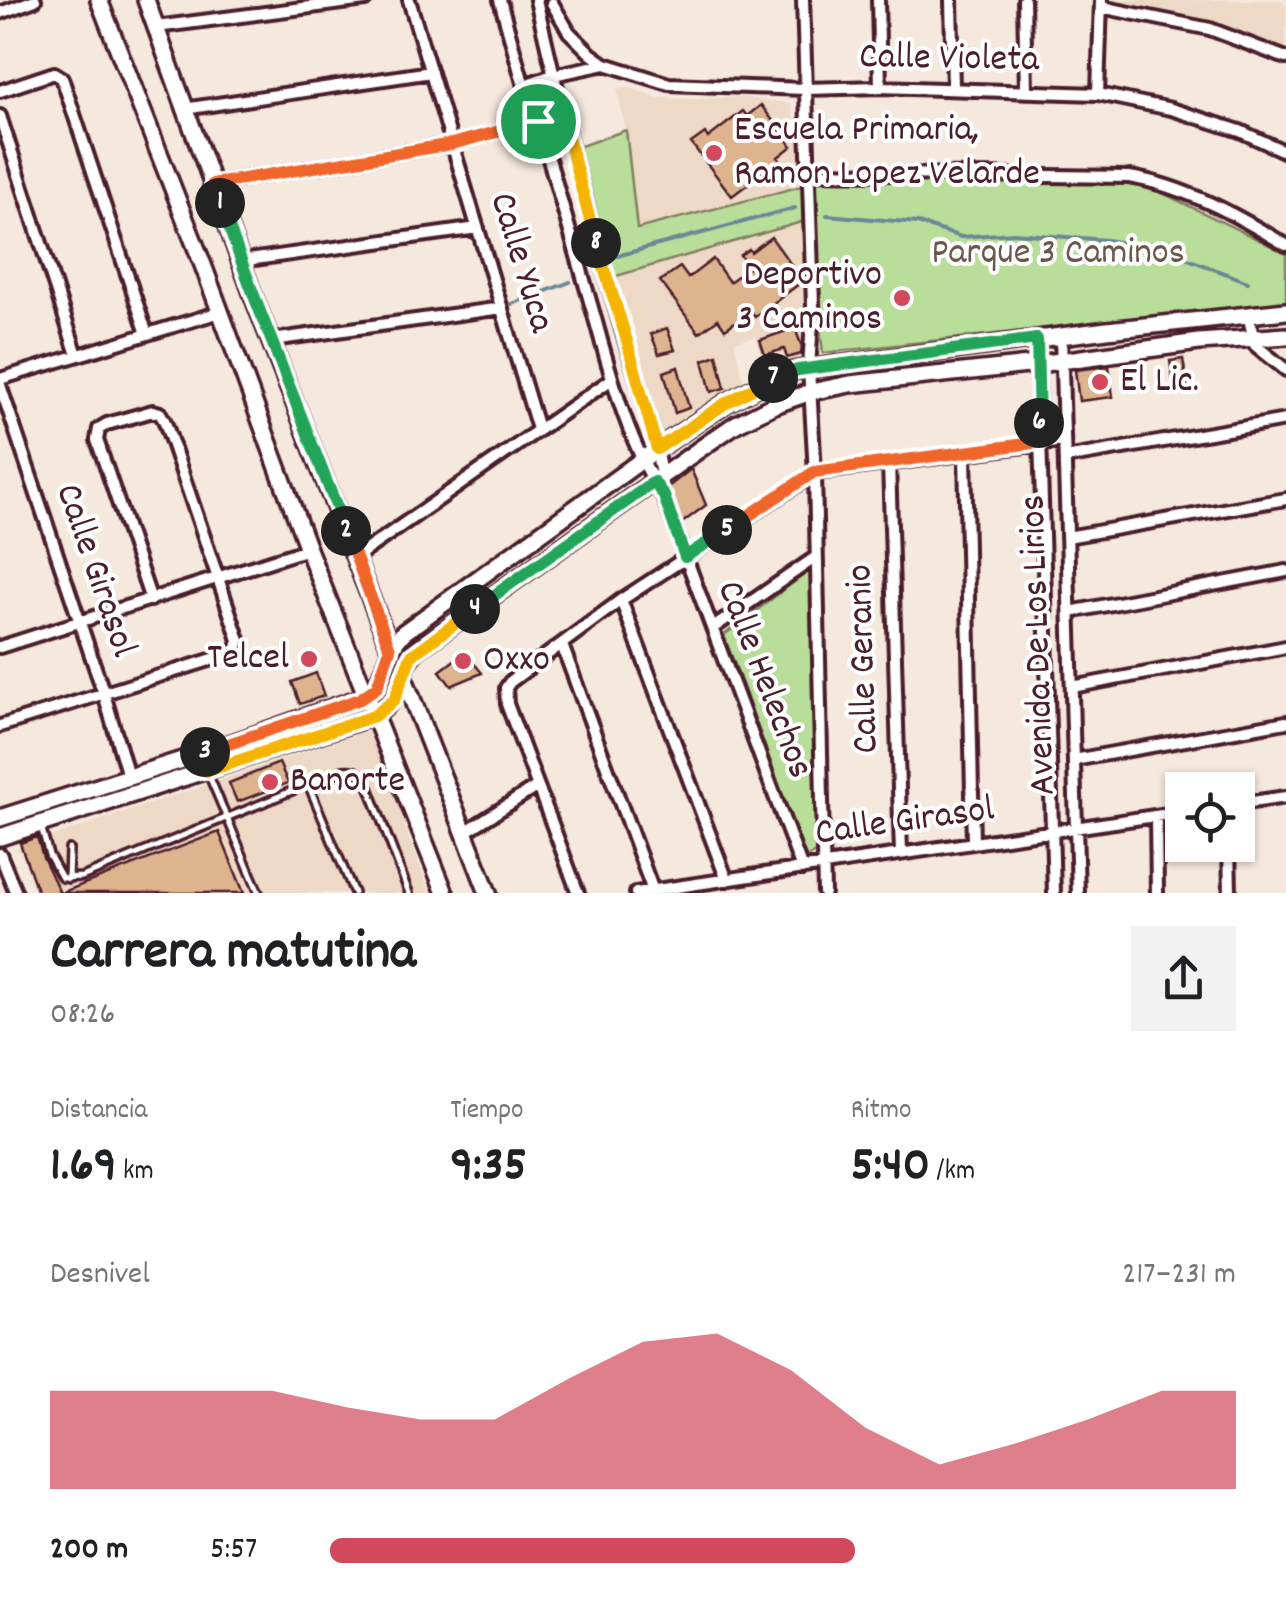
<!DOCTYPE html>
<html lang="es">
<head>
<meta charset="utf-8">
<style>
	:root { --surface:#fff; --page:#f2f2f2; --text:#202124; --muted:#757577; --accent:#d1495b }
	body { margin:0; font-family:Dekko,sans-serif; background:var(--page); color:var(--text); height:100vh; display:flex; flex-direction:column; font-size:38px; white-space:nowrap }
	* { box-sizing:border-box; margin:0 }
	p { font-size:32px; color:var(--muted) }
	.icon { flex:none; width:55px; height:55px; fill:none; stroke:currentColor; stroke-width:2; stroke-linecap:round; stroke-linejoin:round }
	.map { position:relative; height:893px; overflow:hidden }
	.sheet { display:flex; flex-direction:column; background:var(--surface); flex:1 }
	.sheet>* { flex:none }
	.tools { position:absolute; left:1165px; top:772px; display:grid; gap:20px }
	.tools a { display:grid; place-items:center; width:90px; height:90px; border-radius:0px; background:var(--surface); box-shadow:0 2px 8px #0004; font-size:50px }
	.pin { position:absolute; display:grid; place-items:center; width:85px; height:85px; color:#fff; margin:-42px; border:5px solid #fff; border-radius:50%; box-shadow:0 2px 10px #0007 }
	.km { position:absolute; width:50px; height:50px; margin:-25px; border-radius:50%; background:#222; color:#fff; font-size:28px; line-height:50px; text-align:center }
	.round { display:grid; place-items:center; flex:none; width:105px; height:105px; border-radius:0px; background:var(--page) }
	.overview { display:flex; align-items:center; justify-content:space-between; height:170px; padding:0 50px }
	h1 { font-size:55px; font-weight:800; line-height:75px }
	.metrics { display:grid; grid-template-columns:repeat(3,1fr); gap:15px; height:170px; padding:10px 50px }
	.metrics div { display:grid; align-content:center }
	.metrics b { font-size:50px; font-weight:800 }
	.metrics small { font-size:28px; font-weight:400 }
	.metrics p { font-size:28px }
	.chart { height:280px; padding:20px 50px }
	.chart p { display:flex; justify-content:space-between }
	.chart svg { width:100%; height:180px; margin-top:10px; fill:var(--accent); opacity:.7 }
	ul { padding:0 50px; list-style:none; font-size:32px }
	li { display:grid; grid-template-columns:160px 120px 1fr; align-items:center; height:75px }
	li i { height:25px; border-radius:12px; background:var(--accent) }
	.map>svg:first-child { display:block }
	.built { fill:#eed8c6 }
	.park { fill:#b9de99; stroke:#827e62; stroke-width:2.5 }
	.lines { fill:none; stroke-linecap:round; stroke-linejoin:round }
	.stream { stroke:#6a8896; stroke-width:4 }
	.building { fill:#deb48f; stroke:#4a1f2b; stroke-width:2.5 }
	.lane-casing { stroke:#4a1f2b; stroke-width:12 }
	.street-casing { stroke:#4a1f2b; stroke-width:18 }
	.secondary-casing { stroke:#4a1f2b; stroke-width:22 }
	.lane { stroke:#fff; stroke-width:5 }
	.street { stroke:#fff; stroke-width:10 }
	.secondary { stroke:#fff; stroke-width:15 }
	.split-1-casing { stroke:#fff; stroke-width:20 }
	.split-2-casing { stroke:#fff; stroke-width:20 }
	.split-3-casing { stroke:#fff; stroke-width:20 }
	.split-4-casing { stroke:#fff; stroke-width:20 }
	.split-5-casing { stroke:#fff; stroke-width:20 }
	.split-6-casing { stroke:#fff; stroke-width:20 }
	.split-7-casing { stroke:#fff; stroke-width:20 }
	.split-8-casing { stroke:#fff; stroke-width:20 }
	.split-9-casing { stroke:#fff; stroke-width:20 }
	.split-1 { stroke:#f0652b; stroke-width:12 }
	.split-2 { stroke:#22a559; stroke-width:12 }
	.split-3 { stroke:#f0652b; stroke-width:12 }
	.split-4 { stroke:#f5b400; stroke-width:12 }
	.split-5 { stroke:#22a559; stroke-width:12 }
	.split-6 { stroke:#f0652b; stroke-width:12 }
	.split-7 { stroke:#22a559; stroke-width:12 }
	.split-8 { stroke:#f5b400; stroke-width:12 }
	.split-9 { stroke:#f5b400; stroke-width:12 }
	.poi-dot { fill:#d1495b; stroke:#fff; stroke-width:4 }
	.labels { text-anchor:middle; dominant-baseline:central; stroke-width:8; stroke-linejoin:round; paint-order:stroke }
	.street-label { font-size:38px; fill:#4a1f2b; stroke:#fff }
	.poi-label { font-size:38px; fill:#4a1f2b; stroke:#fff; text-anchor:start }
	.park-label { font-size:38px; fill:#6b584c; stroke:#fff }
</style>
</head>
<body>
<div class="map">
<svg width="1286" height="893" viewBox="0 0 1286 893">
	<rect width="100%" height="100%" fill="#f5e8dd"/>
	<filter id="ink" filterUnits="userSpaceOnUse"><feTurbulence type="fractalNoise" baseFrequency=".01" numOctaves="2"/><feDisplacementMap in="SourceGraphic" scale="20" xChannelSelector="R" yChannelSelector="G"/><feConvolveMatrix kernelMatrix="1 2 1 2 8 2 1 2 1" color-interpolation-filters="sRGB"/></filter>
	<g filter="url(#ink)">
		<path class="built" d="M1109,0H1281L1286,6V51L1216,23Z
			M630,88L658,98L693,99L740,97L791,104L806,185L636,229L626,130L617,89Z
			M812,218L806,352L796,361L767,371L756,336L734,342L744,383L664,432L658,422L613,277Z
			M375,728L408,836L430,893H44L28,851L13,850Z"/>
		<path class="park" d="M626,130L637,229L806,185L814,177L1122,181L1158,191L1286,253V302L823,353L818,311L812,219L613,277L572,149Z
			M810,570L817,852L806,858L724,635Z"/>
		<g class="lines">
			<path class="stream" d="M827,215L918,223L961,237L1013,233L1107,240L1164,250L1248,282
				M617,256L795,208
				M512,304L570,282"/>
		</g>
		<path class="building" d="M761,105L792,146L778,157L780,160L732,196L691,143L705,133L708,138L743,111L747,116Z
			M771,237L803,281L755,317L751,311L725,329L718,319L699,333L660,281L680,267L688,278L713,259L729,282L749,268L740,255L749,249L751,252Z
			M667,328L675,350L659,354L651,334Z
			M795,328L802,347L801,354L787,358L784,349L765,355L760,340Z
			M717,355L725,388L711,392L703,360Z
			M1183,359L1188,391L1175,393L1170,361Z
			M1109,366L1113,397L1079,401L1075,370Z
			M678,367L689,408L675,413L664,372Z
			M691,469L706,505L682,523L668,487Z
			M465,652L482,673L451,686L440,671Z
			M316,673L324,696L300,704L292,682Z
			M279,763L288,783L237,802L229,783Z
			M219,832L244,893H63V892Z
			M37,837L43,857L60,893H38L20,843Z"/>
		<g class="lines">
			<defs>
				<path id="lane" d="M207,771L259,893
					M308,784L354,893
					M41,826L49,855L62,878L82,877L343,770C357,768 361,774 368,785L409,893
					M68,879L69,849"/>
				<path id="street" d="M409,0L538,429
					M500,0L527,97L538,121C556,185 575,250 594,315C611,376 628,443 663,496L802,869
					M536,0L569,139L605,273L653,432L662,480
					M803,0L813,305L809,368L815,473L824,893
					M878,0L880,87
					M951,0L953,89
					M1024,0L1026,91
					M552,3L569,32L591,54L605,64L669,84L805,89L880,87L1098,94L1171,109L1240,131L1286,152
					M1101,7L1210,29L1286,58
					M0,13L35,0
					M156,27L365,0
					M524,85L553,75L605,64
					M0,91L54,73L62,78L147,334
					M1098,94L1101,1
					M184,109L431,72
					M0,116L77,355
					M807,173L1129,177C1185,186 1238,216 1286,245
					M213,184L452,144L562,115
					M241,261L478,228
					M1248,314L1255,345L1286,370
					M1061,336L1078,893
					M1037,339L1054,893
					M272,340L502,308
					M0,379L220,312
					M0,385L104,694L128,776
					M965,453L973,843
					M1065,458L1286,420
					M889,462L901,854
					M1067,537L1286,499
					M356,557L612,379
					M621,600L727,880
					M1070,612L1286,571
					M713,628L816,557
					M562,645L653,891
					M0,647L308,549
					M1072,687L1286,647
					M0,726L232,653L237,648L239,640L165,422L160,413L153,411L107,424L99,429L97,440L151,600
					M1074,760L1286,722
					M1238,804L1286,797
					M1156,816L1157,893
					M465,832L536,787
					M1229,845L1230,893
					M0,854L16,893
					M578,893L507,704L506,688L510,682L621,600L815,473L1064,441
					M636,893L1182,812"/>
				<path id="secondary" d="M99,0L203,265L308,549L445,893
					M146,0L255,301L392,653
					M402,673L488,893
					M0,818L201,754L366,696C386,682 383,654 403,633L657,449L726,403L781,374L798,370L1107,330L1286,311
					M0,837L374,716C408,694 393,673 417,650L704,446L736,424L774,405L811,392L850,384L1038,364L1199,342L1286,336"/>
			</defs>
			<use href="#lane" class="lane-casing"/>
			<use href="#street" class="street-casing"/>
			<use href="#secondary" class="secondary-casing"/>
			<use href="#lane" class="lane"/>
			<use href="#street" class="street"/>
			<use href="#secondary" class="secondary"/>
		</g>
	</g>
	<g class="lines" filter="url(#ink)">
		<defs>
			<path id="split-1" d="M220,203L213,184L452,144L538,121"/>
			<path id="split-2" d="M220,203L256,301L346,531"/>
			<path id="split-3" d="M205,752L360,699L377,687L390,649L346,531"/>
			<path id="split-4" d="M205,752L201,754L207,771L374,716L394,700L411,656L475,609"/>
			<path id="split-5" d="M475,609L654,482L664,496L685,557L727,530"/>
			<path id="split-6" d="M727,530L814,472L1040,442L1039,423"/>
			<path id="split-7" d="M773,378L798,370L1037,339L1039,423"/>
			<path id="split-8" d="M596,243L625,334L657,449L726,403L773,378"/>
			<path id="split-9" d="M538,121L562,115L596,243"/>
		</defs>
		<use href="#split-1" class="split-1-casing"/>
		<use href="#split-2" class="split-2-casing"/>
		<use href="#split-3" class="split-3-casing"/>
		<use href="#split-4" class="split-4-casing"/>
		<use href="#split-5" class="split-5-casing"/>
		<use href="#split-6" class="split-6-casing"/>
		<use href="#split-7" class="split-7-casing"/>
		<use href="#split-8" class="split-8-casing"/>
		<use href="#split-9" class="split-9-casing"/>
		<use href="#split-1" class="split-1"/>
		<use href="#split-2" class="split-2"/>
		<use href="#split-3" class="split-3"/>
		<use href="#split-4" class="split-4"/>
		<use href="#split-5" class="split-5"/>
		<use href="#split-6" class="split-6"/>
		<use href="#split-7" class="split-7"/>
		<use href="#split-8" class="split-8"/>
		<use href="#split-9" class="split-9"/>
	</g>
	<g class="poi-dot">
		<circle cx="714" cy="153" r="10"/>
		<circle cx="902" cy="298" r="10"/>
		<circle cx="1100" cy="382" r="10"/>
		<circle cx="309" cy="659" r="10"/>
		<circle cx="463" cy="661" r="10"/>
		<circle cx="270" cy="782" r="10"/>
	</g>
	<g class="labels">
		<g class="street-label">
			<text transform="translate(949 60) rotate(1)">Calle Violeta</text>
			<text transform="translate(520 263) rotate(73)">Calle Yuca</text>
			<text transform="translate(94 571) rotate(71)">Calle Girasol</text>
			<text transform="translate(1040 645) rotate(-92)">Avenida De Los Lirios</text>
			<text transform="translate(865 659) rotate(-92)">Calle Geranio</text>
			<text transform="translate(763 680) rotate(69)">Calle Helechos</text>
			<text transform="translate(905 823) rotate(-8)">Calle Girasol</text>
		</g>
		<g class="poi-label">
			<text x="734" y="131">Escuela Primaria,<tspan x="734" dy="44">Ramon Lopez Velarde</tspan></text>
			<text x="882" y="276" text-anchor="end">Deportivo<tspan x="882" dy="44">3 Caminos</tspan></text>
			<text x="1120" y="382">El Lic.</text>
			<text x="289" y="659" text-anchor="end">Telcel</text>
			<text x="483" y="661">Oxxo</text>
			<text x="290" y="782">Banorte</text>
		</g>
		<g class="park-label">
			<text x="1058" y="254">Parque 3 Caminos</text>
		</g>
	</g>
</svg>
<div class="tools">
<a><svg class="icon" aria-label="locate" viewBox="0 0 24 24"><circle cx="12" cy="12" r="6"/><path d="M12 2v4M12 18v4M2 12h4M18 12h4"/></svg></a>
</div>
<div class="pin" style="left:538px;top:121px;background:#1e9e55"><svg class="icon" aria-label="arrive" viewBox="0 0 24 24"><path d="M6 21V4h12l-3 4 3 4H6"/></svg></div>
<b class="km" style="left:220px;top:203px">1</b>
<b class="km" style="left:346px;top:531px">2</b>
<b class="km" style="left:205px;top:752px">3</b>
<b class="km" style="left:475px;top:609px">4</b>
<b class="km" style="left:727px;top:530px">5</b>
<b class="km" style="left:1039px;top:423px">6</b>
<b class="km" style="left:773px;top:378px">7</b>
<b class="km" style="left:596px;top:243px">8</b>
</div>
<section class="sheet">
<div class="overview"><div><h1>Carrera matutina</h1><p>08:26</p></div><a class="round"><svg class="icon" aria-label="share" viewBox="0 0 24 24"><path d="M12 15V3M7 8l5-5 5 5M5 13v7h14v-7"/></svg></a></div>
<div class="metrics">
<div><p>Distancia</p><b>1.69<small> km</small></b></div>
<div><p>Tiempo</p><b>9:35</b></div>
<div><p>Ritmo</p><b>5:40<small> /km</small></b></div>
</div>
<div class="chart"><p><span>Desnivel</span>217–231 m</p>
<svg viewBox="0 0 160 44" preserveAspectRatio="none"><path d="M0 44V20L10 20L20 20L30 20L40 24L50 27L60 27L70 17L80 8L90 6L100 15L110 29L120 38L130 33L140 27L150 20L160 20V44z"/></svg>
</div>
<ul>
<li><b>200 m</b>5:57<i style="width:58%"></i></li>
</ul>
</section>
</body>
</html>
